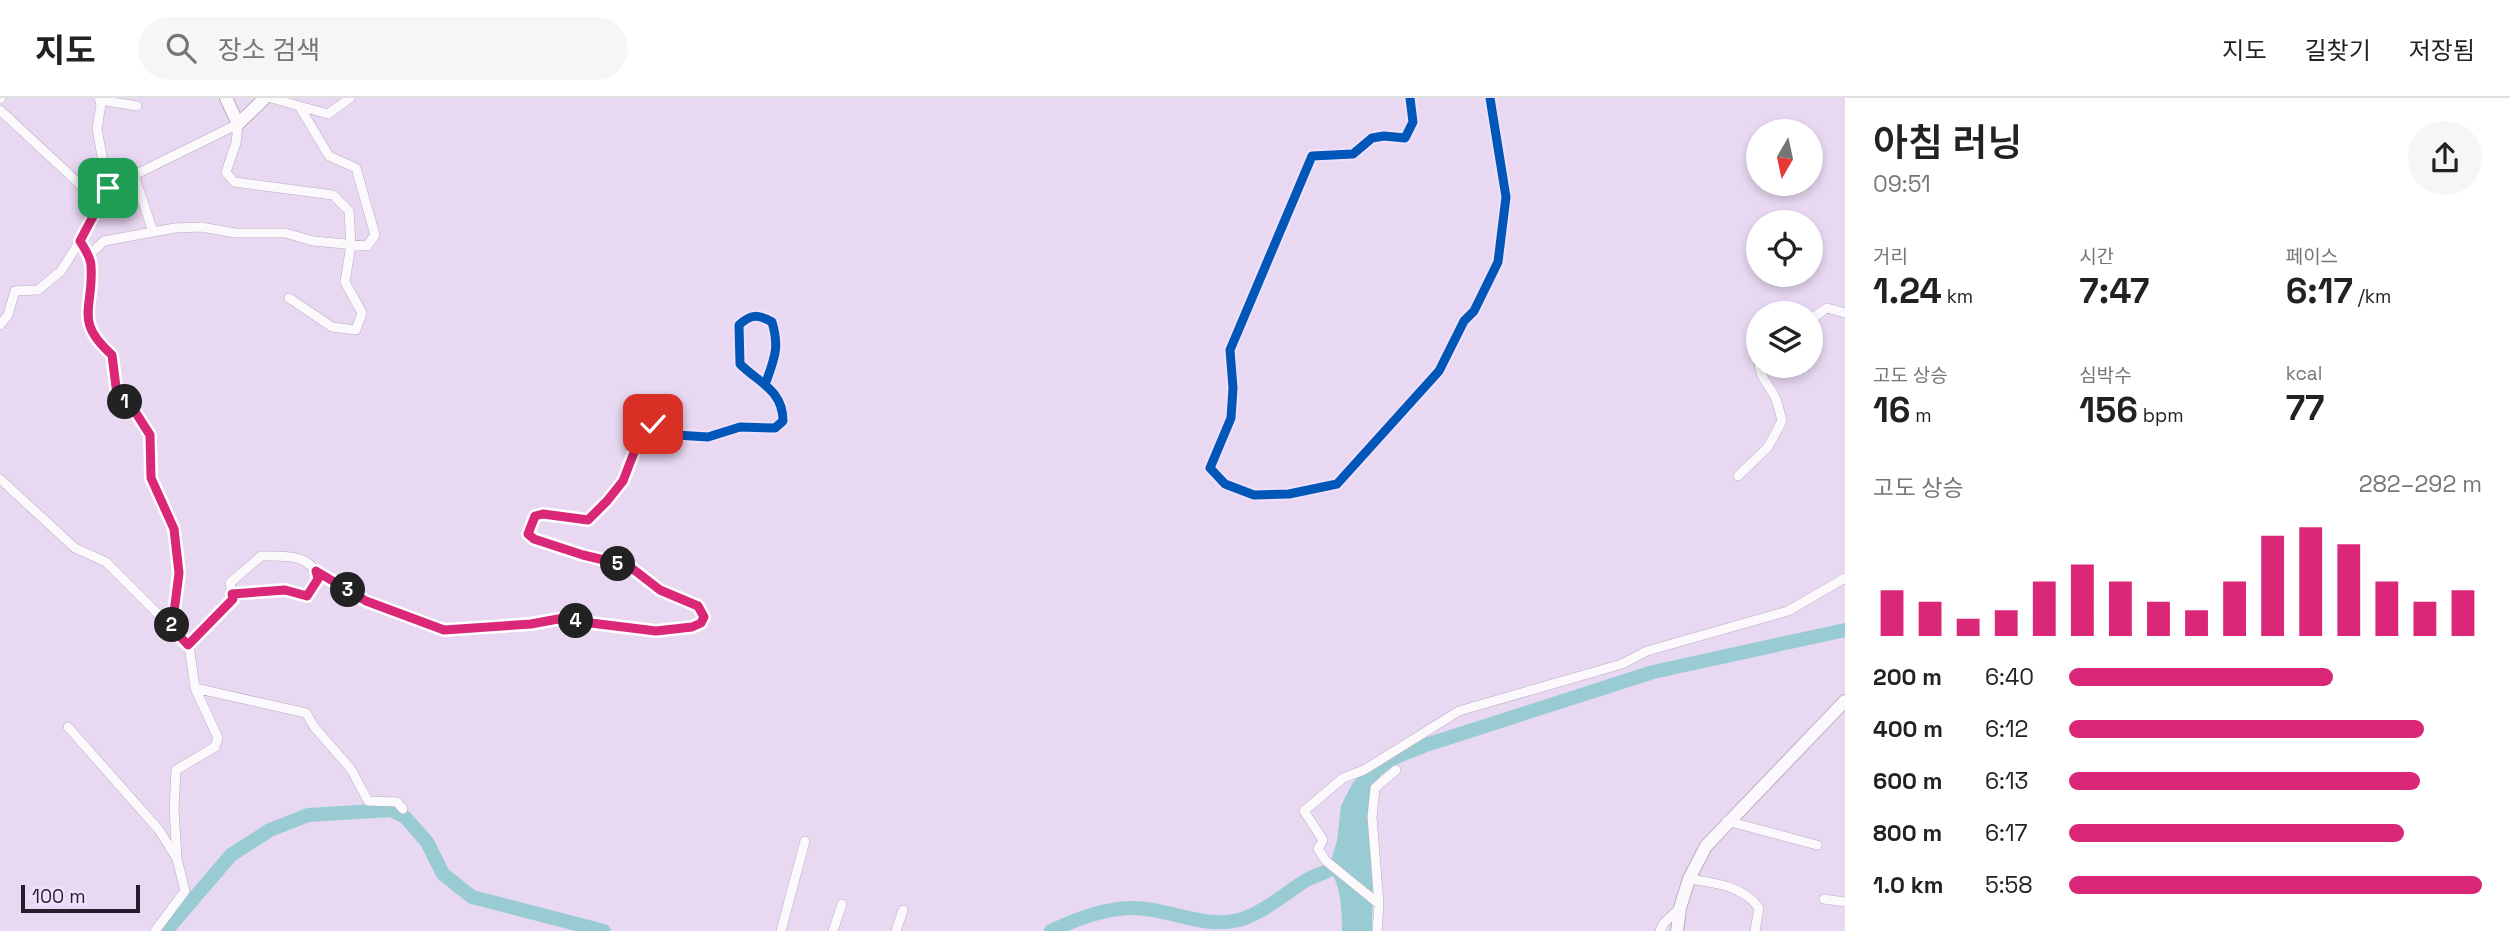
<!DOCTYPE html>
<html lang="ko">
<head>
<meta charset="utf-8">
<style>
	:root { --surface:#fff; --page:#f6f6f6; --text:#222; --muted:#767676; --line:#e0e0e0; --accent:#db2777 }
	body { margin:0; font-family:"Space Grotesk","Noto Sans KR",sans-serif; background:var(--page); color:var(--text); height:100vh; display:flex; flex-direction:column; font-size:26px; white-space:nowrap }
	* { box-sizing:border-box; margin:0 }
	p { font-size:23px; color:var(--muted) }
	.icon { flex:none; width:38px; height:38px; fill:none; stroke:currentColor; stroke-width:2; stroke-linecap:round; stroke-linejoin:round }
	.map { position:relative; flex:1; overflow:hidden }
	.side { display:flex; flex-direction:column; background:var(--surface); width:665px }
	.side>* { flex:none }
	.needle { width:46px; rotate:189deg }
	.tools { position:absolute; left:1746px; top:21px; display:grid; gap:14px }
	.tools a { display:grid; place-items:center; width:77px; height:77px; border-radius:50%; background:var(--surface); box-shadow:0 4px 10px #0003; font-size:35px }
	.scale { position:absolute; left:21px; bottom:18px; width:119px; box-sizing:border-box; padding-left:7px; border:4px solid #271c2d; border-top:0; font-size:19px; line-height:24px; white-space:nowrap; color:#271c2d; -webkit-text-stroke:5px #f1e0fc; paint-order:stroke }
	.pin { position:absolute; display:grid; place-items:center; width:60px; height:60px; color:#fff; margin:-30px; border-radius:14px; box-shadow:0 4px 10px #0006 }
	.km { position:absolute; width:35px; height:35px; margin:-18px; border-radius:50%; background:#222; color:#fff; font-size:19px; line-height:35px; text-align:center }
	.round { display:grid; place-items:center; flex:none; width:74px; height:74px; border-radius:37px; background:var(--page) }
	.headline { display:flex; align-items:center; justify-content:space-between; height:119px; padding:0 28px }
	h1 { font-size:38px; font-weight:600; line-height:52px }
	.stats { display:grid; grid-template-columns:repeat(3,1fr); gap:10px; height:119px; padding:7px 28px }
	.stats div { display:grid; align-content:center }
	.stats b { font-size:35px; font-weight:600 }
	.stats small { font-size:19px; font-weight:400 }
	.stats p { font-size:19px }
	.chart { height:196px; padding:14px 28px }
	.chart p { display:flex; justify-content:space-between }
	.chart svg { width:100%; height:126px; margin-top:7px; stroke:var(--accent); stroke-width:6 }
	ul { padding:0 28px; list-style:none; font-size:23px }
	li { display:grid; grid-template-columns:112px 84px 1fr; align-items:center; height:52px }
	li i { height:18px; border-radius:9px; background:var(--accent) }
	header { display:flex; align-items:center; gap:42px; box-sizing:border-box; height:98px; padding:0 35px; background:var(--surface); border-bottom:2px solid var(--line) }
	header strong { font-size:33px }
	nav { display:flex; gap:38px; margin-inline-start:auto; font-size:24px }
	.search { width:490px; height:63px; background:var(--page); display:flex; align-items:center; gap:18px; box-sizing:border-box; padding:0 24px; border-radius:38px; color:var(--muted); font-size:26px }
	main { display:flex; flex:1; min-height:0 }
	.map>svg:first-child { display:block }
	.water { fill:#98ccd2 }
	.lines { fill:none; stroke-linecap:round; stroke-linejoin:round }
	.river { stroke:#98ccd2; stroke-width:14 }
	.street-casing { stroke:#b9adc1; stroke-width:10 }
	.secondary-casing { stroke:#b9adc1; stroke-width:14 }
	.street { stroke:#fcf9fd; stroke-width:9 }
	.secondary { stroke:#fcf9fd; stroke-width:12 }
	.cycleway-casing { stroke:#f1e0fc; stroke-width:13 }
	.cycleway { stroke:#0057b8; stroke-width:9 }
	.route-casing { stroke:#fff; stroke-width:14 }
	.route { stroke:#db2777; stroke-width:9 }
</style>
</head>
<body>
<header>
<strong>지도</strong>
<div class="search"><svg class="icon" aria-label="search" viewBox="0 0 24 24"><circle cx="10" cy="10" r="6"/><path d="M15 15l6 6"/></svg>장소 검색</div>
<nav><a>지도</a><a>길찾기</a><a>저장됨</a></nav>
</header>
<main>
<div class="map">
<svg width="1845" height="833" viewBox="0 0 1845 833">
	<rect width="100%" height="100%" fill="#e8d8f2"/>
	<path class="water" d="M1391,661L1371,693L1367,719L1373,772L1372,833H1342C1342,809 1341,790 1329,769L1337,743L1341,708L1352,686L1359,677Z"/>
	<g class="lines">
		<path class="river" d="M1375,673L1391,661L1426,647L1653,574L1845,532
			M166,833L231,757L270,732L308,717L391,712L405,719L427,744L443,776L472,799L604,833
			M1051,833C1076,821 1106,810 1133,810C1169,810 1202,831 1239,822C1263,815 1282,798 1303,784C1317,775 1334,775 1343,760"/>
		<defs>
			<path id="street" d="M99,0L101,6L97,31L108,90
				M1410,0L1413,24L1405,40L1384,38L1372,40L1353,56L1312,58L1230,252L1233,290L1231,320L1210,370L1225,386L1254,397L1289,396L1337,386L1439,273L1464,223L1474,213L1498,164L1506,99L1490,0
				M0,1L1,0
				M100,2L137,8
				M299,8L328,16L350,0
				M0,12L100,105
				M238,26L236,45L226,74L234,84L333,97L349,113L351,147L345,184L362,215L356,232L332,229L289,200
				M134,77L153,134
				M88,158L104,143L175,130L201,129L235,135H285L313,143L367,148L375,137L356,70L329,58L299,8L272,0
				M1811,221L1827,210L1845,215
				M0,227L8,217L15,193L38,192L61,173L80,143
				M1738,378L1768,349L1782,323C1780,315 1778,306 1775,299C1768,285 1758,278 1759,260
				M0,381L75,450L106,464L189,547L195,590L218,640L215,649L176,672L174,711L177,761
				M316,473L366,503L444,532L531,526L558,521L655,533L692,529L701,525L703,519L698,508L660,492L630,468L583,457L534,441L528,436L535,418L543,416L588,422L607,403L623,383L643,331L653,326L662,328L676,337L708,339L740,329L775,330L783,323C783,292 759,285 740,266L739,227C751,216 758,216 772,224C780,251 774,261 765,287
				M172,530L179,476L174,431L151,380L150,337L136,315L117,297L112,257C74,223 94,211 91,168C91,159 84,150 80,143L108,90L238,26
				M189,547L233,501L230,485L261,458C283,458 312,455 318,481L307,498L285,492L232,496
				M195,590L306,615L315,630L351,671L368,703L397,704L403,711
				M68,629L159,732L177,761L185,793L155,833
				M1396,672L1375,690L1372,719L1379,806L1326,763L1318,751L1323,742L1304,713L1343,680L1364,672L1459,613L1622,566L1647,553L1788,513L1845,480
				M1727,723L1817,747
				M1689,781C1714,785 1742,787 1759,810L1755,833
				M1824,801L1845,804
				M781,833L805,743
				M833,833L842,806
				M896,833L903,812
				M1377,833L1379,806
				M1660,833L1664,825L1680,810"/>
			<path id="secondary" d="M226,0L238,26L265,0
				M1677,833L1680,810L1689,781L1706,748L1845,603"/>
		</defs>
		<use href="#street" class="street-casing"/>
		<use href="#secondary" class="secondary-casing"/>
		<use href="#street" class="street"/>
		<use href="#secondary" class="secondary"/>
		<defs>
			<path id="cycleway" d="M1410,0L1413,24L1405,40L1384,38L1372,40L1353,56L1312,58L1230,252L1233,290L1231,320L1210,370L1225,386L1254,397L1289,396L1337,386L1439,273L1464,223L1474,213L1498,164L1506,99L1490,0
				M316,473L366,503L444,532L531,526L558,521L655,533L692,529L701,525L703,519L698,508L660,492L630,468L583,457L534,441L528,436L535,418L543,416L588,422L607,403L623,383L643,331L653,326L662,328L676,337L708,339L740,329L775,330L783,323C783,292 759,285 740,266L739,227C751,216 758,216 772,224C780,251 774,261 765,287"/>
		</defs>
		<use href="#cycleway" class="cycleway-casing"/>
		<use href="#cycleway" class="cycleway"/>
	</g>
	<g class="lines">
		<defs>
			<path id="route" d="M108,90L80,143C84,150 91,159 91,168C94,211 73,222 112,257L117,297L136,315L150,337L151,380L174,431L179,475L172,530L188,547L233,501L232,496L285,492L307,498L318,481L316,473L366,503L444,532L531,526L558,521L656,533L692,529L701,525L704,519L698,508L660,492L629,468L583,457L534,441L528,436L535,418L543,416L588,422L607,403L623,383L643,331L653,326"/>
		</defs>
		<use href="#route" class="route-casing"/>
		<use href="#route" class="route"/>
	</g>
</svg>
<div class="tools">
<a><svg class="needle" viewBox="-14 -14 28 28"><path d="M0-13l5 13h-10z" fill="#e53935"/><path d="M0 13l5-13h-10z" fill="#767676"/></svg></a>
<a><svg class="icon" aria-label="locate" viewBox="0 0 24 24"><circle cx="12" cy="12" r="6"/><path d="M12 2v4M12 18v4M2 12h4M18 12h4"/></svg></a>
<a><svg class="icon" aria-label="layers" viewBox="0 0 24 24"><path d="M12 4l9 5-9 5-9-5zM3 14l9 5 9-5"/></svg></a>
</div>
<div class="scale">100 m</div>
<div class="pin" style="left:108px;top:90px;background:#1e9e55"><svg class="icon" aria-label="arrive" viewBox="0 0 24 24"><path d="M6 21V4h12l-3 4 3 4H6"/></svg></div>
<div class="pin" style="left:653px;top:326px;background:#d93025"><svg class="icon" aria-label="check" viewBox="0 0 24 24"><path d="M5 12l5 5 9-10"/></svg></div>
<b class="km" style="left:125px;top:304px">1</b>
<b class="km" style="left:172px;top:527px">2</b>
<b class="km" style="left:348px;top:492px">3</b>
<b class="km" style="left:576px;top:523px">4</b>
<b class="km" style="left:618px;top:466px">5</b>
</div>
<section class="side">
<div class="headline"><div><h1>아침 러닝</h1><p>09:51</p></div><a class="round"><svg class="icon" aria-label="share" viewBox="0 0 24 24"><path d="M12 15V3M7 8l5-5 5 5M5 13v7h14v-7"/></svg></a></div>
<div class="stats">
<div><p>거리</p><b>1.24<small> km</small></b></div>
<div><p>시간</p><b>7:47</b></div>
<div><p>페이스</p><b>6:17<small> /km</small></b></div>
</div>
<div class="stats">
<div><p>고도 상승</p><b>16<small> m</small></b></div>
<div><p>심박수</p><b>156<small> bpm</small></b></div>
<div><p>kcal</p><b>77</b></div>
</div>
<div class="chart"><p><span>고도 상승</span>282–292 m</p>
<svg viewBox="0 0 160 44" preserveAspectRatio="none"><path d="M5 44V28M15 44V32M25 44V38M35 44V35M45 44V25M55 44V19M65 44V25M75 44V32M85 44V35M95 44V25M105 44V9M115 44V6M125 44V12M135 44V25M145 44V32M155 44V28"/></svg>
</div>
<ul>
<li><b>200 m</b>6:40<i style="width:64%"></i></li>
<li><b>400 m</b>6:12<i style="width:86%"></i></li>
<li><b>600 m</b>6:13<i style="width:85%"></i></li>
<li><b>800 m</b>6:17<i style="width:81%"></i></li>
<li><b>1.0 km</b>5:58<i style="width:100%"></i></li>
</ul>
</section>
</main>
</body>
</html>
